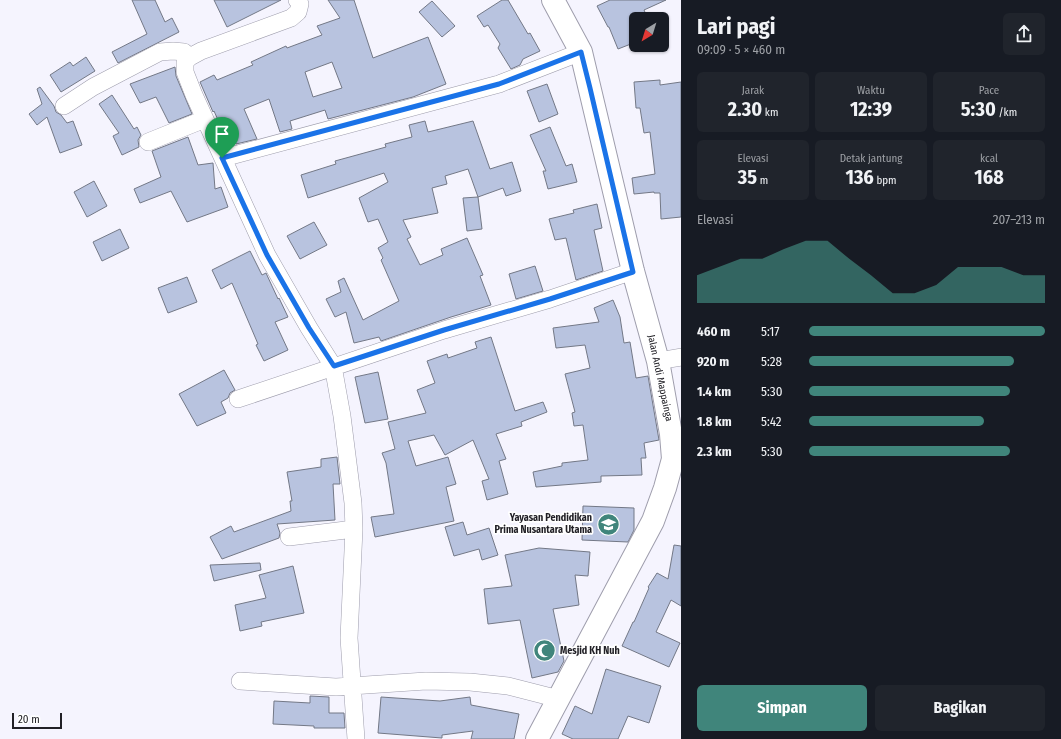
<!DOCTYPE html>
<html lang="id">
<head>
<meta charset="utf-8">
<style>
	:root { --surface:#171b24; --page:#20242c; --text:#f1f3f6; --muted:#9ea1a6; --accent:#40857b }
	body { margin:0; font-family:"Fira Sans Condensed",sans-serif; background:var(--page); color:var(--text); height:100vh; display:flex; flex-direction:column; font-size:15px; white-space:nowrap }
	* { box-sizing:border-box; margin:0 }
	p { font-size:13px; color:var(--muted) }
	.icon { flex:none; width:22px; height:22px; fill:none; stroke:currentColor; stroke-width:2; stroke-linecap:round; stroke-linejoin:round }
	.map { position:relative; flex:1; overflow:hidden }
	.sheet { display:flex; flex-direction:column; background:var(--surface); width:380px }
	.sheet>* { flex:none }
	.needle { width:26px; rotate:218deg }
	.fabs { position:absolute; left:629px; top:12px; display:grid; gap:8px }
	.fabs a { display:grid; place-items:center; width:40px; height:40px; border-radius:6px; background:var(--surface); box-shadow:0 1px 3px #0004; font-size:20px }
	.scale { position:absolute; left:12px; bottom:10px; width:50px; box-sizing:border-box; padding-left:4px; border:2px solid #212026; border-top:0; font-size:11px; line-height:14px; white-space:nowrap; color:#212026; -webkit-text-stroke:3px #fff; paint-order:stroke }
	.pin { position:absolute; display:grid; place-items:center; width:34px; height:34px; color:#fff; margin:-41px -17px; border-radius:50% 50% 50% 0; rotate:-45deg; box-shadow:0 0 4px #0007 }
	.pin .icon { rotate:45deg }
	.round { display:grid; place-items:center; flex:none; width:42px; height:42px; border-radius:6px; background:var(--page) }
	.head { display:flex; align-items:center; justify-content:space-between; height:68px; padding:0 16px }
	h1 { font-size:22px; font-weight:700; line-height:30px }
	.figures { display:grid; grid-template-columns:repeat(3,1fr); gap:6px; height:68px; padding:4px 16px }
	.figures div { display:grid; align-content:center; border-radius:6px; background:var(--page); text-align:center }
	.figures b { font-size:20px; font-weight:700 }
	.figures small { font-size:11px; font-weight:400 }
	.figures p { font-size:11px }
	.chart { height:112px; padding:8px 16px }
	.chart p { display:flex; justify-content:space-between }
	.chart svg { width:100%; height:72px; margin-top:4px; fill:var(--accent); opacity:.7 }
	.primary-button { display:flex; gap:8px; margin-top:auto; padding:8px 16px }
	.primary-button a { flex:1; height:46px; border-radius:6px; background:var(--accent); color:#fff; font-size:16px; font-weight:700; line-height:46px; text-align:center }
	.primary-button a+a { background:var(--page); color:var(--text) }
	ul { padding:0 16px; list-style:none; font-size:13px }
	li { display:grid; grid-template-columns:64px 48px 1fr; align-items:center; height:30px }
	li i { height:10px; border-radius:5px; background:var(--accent) }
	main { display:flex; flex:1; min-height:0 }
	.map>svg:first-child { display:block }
	.building { fill:#b8c3df; stroke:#737886; fill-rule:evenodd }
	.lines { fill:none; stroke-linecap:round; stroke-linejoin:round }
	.street-casing { stroke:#9e9dac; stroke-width:18 }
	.primary-casing { stroke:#9e9dac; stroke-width:24 }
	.street { stroke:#fff; stroke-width:17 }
	.primary { stroke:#fff; stroke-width:22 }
	.route-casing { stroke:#fff; stroke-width:8 }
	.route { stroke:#1a73e8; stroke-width:5 }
	.labels { text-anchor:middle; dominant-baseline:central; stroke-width:3.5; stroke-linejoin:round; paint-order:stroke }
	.street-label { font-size:10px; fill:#212026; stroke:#fff }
	.poi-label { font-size:10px; font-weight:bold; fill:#212026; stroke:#fff; text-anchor:end }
</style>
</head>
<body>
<main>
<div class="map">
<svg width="681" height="739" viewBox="0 0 681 739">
	<rect width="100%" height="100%" fill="#f5f4fe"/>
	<path class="building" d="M132,0H155L165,22L172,18L179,32L118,63L112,52L147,34Z
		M214,0H281L227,27Z
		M328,0H354L373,58L428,37L446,84L413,97L328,119L325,110L290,121L292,129L280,132L269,99L244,109L257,139L236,144L225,118L218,120L214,111L213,112L200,82L214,75L217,80L253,65L251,62L286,46L287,48L322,35L317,26L340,18ZM332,62L342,88L313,97L305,72Z
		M502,0H508L528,34L530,33L540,51L523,59L520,65L511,69L498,48L500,44L488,25L484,27L477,16Z
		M610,0H666L644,10L648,19H636V42L618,49L609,27H608L597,6Z
		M432,1L455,26L442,37L419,12Z
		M86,57L95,71L61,92L50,75L70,62L73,66Z
		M175,67L176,76L192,114L169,123L156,97L140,103L130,84Z
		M660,80V85L681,82V217L661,219L660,193H654V192L634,194L632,178L655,174L650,132L644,133L640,108H636L634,82Z
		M547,84L558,114L539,122L527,91Z
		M40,87L54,106L56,112L61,115L67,123L73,121L82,145L60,153L47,117L37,125L29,114L42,104L37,89Z
		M112,95L134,129L137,127L141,135L138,140L139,147L122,155L113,136L119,133L99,104Z
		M425,121L428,132L473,121L490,169L512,162L521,191L506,196L503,188L478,197L468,169L445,176L447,184L432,188L438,213L403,220L411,237L407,239L420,265L443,255L441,249L467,238L483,275L480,276L491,305L451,317L381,341L379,337L354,343L346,312L335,317L326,299L341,292L338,281L344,278L363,320L399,301L381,260L383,258L378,248L388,242L378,219L368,222L359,198L388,182L384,173L308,198L301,175L336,164L335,161L386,147L385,144L412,137L409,125Z
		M550,127L566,166L572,164L577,182L548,189L543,171H546L530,135Z
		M188,137L198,165L213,163L215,189L221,187L228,207L187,222L171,191L140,203L134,189L161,177L152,151Z
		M94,181L107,206L87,217L74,192Z
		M478,197L482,229L467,231L463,198Z
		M597,204L602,228L594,230L603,271L576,280L566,238L555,240L549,219L574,213L573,210Z
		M314,222L327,245L300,259L287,236Z
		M120,229L129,248L102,261L93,242Z
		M250,251L262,275L266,273L278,299L279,298L288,317L275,322L288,350L264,361L256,345L258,344L232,283L221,289L212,270Z
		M535,266L543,291L516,299L509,274Z
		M187,277L197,302L168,313L158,288Z
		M613,300L620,317L624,343L630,342L636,378L648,376L659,440L644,443L646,458H641L642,475L601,476V482L536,487L533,472L562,466V463L588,460L583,425L574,426L572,413L575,412L565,374L590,368L585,345L556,348L553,328L599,322L594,308Z
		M491,337L515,411L543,402L547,412L521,422L522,426L496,434L506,459L499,461L508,494L487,500L482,481L489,479L473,440L445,455L434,435L408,441L416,466L448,457L456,484L446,487L454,521L375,537L371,517L394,514L386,463L382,453L395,449L388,422L426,413L417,390L435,383L427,361L447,354L448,358L477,348L475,342Z
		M224,370L235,390L230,393L228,398L221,402L226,413L197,426L179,394Z
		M378,372L388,419L365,423L355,377Z
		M337,457L340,484H333L335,520L277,524L280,533L279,538L222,559L210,537L231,526L234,532L291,511L290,501H292L287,472L321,467V459Z
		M583,506L634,508V530L628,542L582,540Z
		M463,522L467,535L489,528L498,555L482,560L479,549L454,556L445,527Z
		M674,545L681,546V606L671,600L656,632L680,643L669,667L622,646L633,622H634L649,588L648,587L657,573L668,579Z
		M539,548L590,552L588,576L575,575L579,605L553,609L564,661L558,672L532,678L520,620L488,624L484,589L512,586L505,555Z
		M260,563L261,570L214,581L210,565Z
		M293,566L304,613L261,622L262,626L240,631L235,605L266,598L259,575Z
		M606,669L661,686L649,723L628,716L618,739H573L562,734L575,706L592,714Z
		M310,696L329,697V713H344L345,728H314V726L273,724L274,701L310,703Z
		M381,697L440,701L470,697L471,705L519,714L514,739H471L473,731L442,735V738L378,733Z"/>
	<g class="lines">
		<defs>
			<path id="street" d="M297,0L300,4L298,12L291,18L201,51L190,57L185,62V72L194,95L267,255L309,328L333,366L342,416L353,503L354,529L349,638L356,739
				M64,106L93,87L160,52L173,51L184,52L190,57
				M148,142L205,119
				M223,158L499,84L581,52
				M658,361L681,357
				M238,399L444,330L550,299L633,271
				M289,537L354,529
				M240,681L336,687L426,681L470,682L508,686L559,699"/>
			<path id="primary" d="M537,739L653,521L665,488L673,459L671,434L658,361L633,271L581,52L553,0"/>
		</defs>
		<use href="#street" class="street-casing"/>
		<use href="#primary" class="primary-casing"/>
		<use href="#street" class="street"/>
		<use href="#primary" class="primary"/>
	</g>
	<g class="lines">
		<defs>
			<path id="route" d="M581,52L590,88L633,272L550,299L444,330L334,366L309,328L267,255L222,158L499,84Z"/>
		</defs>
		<use href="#route" class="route-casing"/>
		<use href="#route" class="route"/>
	</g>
	<defs>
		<symbol id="school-disc" viewBox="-11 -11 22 22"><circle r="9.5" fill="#40857b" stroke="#fff"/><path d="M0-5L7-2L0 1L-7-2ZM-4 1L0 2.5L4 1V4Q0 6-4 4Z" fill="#fff"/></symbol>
		<symbol id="mosque-disc" viewBox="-11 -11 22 22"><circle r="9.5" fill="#40857b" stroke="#fff"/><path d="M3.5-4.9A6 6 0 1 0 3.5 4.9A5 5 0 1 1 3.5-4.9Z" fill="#fff"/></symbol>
	</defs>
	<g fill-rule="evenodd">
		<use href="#school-disc" x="596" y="512" width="25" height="25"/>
		<use href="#mosque-disc" x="532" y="638" width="25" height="25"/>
	</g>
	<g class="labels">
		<g class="street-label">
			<text transform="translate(660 378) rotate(78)">Jalan Andi Mappainga</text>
		</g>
		<g class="poi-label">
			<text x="592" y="518">Yayasan Pendidikan<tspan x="592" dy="12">Prima Nusantara Utama</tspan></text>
			<text x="560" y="651" text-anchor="start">Mesjid KH Nuh</text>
		</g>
	</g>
</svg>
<div class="fabs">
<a><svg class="needle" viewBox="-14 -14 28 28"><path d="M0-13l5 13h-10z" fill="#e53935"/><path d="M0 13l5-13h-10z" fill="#9ea1a6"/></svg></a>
</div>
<div class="scale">20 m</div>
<div class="pin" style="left:222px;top:158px;background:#1e9e55"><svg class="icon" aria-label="arrive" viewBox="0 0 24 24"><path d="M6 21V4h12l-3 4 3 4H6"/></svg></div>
</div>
<section class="sheet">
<div class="head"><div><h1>Lari pagi</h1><p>09:09 · 5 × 460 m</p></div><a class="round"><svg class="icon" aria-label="share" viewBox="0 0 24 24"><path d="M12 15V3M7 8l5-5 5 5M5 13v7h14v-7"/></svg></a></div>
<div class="figures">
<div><p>Jarak</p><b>2.30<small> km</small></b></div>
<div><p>Waktu</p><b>12:39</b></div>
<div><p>Pace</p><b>5:30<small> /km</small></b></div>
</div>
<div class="figures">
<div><p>Elevasi</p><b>35<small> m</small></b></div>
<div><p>Detak jantung</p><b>136<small> bpm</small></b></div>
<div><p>kcal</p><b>168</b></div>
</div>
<div class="chart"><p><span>Elevasi</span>207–213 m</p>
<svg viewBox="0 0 160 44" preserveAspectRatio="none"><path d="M0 44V27L10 22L20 17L30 17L40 11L50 6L60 6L70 17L80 27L90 38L100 38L110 33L120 22L130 22L140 22L150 27L160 27V44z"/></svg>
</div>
<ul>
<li><b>460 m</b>5:17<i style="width:100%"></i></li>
<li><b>920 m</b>5:28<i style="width:87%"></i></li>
<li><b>1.4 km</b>5:30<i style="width:85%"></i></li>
<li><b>1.8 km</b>5:42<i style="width:74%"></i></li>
<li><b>2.3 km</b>5:30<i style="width:85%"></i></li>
</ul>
<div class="primary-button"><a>Simpan</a><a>Bagikan</a></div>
</section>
</main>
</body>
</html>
